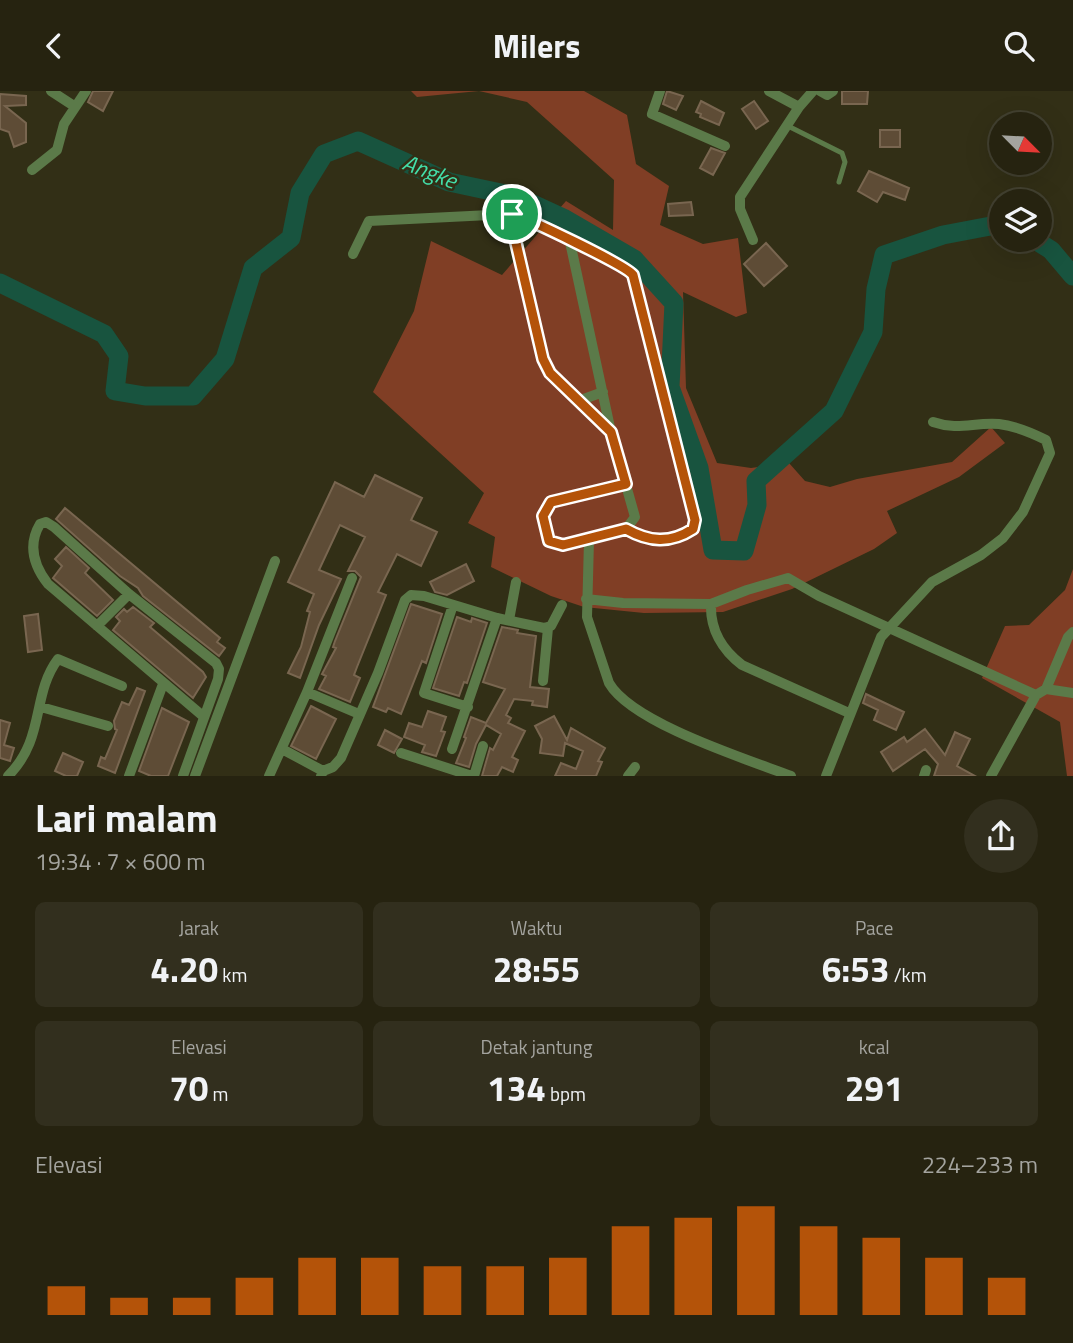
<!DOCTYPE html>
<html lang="id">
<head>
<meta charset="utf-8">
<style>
	:root { --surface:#262310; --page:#322f1e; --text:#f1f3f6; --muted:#a4a49f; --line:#424030; --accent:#b45309 }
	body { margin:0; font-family:"Titillium Web",sans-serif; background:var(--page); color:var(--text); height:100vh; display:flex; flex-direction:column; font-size:26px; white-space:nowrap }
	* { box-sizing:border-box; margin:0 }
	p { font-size:23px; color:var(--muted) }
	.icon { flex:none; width:38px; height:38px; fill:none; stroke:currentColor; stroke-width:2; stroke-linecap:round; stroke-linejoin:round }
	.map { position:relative; height:685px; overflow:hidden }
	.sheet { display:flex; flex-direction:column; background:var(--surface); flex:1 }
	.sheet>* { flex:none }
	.needle { width:46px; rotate:114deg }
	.fabs { position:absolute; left:989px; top:21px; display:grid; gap:14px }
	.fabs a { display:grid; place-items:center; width:63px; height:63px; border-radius:50%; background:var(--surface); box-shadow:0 7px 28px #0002,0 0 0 2px var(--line); font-size:35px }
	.pin { position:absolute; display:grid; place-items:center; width:60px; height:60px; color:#fff; margin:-30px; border:4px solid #fff; border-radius:50%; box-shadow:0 2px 7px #0007 }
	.round { display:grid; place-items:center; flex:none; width:74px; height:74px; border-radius:37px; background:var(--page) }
	.headline { display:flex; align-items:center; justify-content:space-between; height:119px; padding:0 35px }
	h1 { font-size:38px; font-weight:700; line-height:52px }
	.stats { display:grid; grid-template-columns:repeat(3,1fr); gap:10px; height:119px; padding:7px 35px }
	.stats div { display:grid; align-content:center; border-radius:10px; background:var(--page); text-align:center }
	.stats b { font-size:35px; font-weight:700 }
	.stats small { font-size:19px; font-weight:400 }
	.stats p { font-size:19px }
	.chart { height:196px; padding:14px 35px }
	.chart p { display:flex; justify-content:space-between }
	.chart svg { width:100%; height:126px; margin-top:7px; stroke:var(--accent); stroke-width:6 }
	header { display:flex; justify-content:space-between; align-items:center; height:91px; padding:0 35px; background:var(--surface); font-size:32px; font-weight:700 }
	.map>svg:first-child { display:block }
	.green { fill:#803e25 }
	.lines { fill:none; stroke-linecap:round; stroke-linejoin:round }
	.river { stroke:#18543f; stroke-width:19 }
	.building { fill:#5e4c36; stroke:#796650; stroke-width:2 }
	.lane { stroke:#5b7a49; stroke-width:5 }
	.street { stroke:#5b7a49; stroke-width:10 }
	.route-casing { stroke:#fff; stroke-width:14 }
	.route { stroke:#b45309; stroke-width:9 }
	.labels { text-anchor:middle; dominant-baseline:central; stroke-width:5; stroke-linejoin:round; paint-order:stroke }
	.water-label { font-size:23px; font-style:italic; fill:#43dea9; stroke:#322f16 }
</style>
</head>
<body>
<header><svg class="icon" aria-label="back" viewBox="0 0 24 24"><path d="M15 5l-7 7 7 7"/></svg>Milers<svg class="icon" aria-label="search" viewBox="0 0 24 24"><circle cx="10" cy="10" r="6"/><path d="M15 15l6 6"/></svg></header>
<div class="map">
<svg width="1073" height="685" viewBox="0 0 1073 685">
	<rect width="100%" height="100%" fill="#322f16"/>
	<path class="green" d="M411,0H584L627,24L636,73L669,95L660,134L703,153L738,147L747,222L736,226L683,201L686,297L717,372L751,377L789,372L805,390L830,396L857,388L952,371L991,336L1005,352L959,386L887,420L897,442L874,458L792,498L723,521L644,522L584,516L551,505L491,476L495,446L468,432L484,402L373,301L414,220L431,150L502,184L566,110L613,139L614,89L527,11L479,0L417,6Z
		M1073,478V685H1067L1060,631L982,587L1005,535L1029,534L1065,499Z"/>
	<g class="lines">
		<path class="river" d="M1035,149L1051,159L1073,185
			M0,192L104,243L119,265L115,300L145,305H193L225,268L253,177L291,147L300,102L324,63L358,50L449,91L515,105L565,128L634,168L674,212L670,296L699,377L713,459L744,460L757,414L756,390L834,320L873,241L876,198L884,164L943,144L1001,133"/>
	</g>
	<path class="building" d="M93,0H113L103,20L88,11Z
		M667,0L683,5L676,19L663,13Z
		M842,0H868L867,13H842Z
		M0,3L26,5V14L5,15L26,32V51L14,56L9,41L0,38Z
		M701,10L724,22L719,34L700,26L701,23L696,21Z
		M754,10L768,30L756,38L742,18Z
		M880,39H900V56H880Z
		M711,57L725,62L713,84L700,77Z
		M869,80L909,97L905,109L883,101L877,111L858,100Z
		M691,111L693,124L669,125L668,113Z
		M766,152L787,175L764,195L744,173Z
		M375,384L422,407L411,429L437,441L421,475L397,463L378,501L386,504L357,576L354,584L360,587L350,611L319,598L326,585L322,583L336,557L333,556L335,550L361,486L355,480H348L365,446L340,434L319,479L341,488L319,534L300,587L288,582L301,556L310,521L307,520L314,503L288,491L335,391L364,406Z
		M65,417L220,547L217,551L225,557L219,565L143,505L138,497L120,485L56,428Z
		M66,456L89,477L85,482L113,509L97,525L53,487L62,475L55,468Z
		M466,473L474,490L447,504L435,501L430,491Z
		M411,513L442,523L426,572L422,570L401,623L388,617L386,621L373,616Z
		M133,516L154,532L150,536L203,581L206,586L193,607L113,539L120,530L116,526L124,518L127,521Z
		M38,523L42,559L28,561L24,525Z
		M457,526L471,531L472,527L487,532L467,592L464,591L459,605L433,597Z
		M502,536L518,539L517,542L536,545L530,596L549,598L547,616L532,614L533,610L514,608L506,624L511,627L508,632L525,640L512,666L518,669L513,681L502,676L497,685H482L490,657L493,659L501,643L486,634L476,653L469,676L456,672L466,647L464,646L471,626L486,632L505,598L483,591Z
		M137,597L145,600L115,682L98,675L101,666L105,668L117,639L115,638L114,630L122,611L129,614Z
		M866,603L904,621L896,639L874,629L878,619L863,612Z
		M311,615L336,628L316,668L291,655Z
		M162,617L189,631L168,685H151L139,680Z
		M428,620L446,626L441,640L445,641L436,665L422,661L425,654L404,646L409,632L422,636Z
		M554,625L567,649L571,637L605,657L598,670L602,671L596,685H555L561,672L576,678L583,660L565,652L563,665L540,662L542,648L535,635Z
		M0,629L10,632L4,654L14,657L10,670L0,667Z
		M925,638L945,664L955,641L970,648L957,675L975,685H934L938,673L925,658L893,680L881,661L904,646L907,651Z
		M385,639L402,648L394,662L378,654Z
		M63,662L83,671L77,685H66L55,680Z"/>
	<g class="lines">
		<path class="lane" d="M788,35L842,62L845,71L839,91"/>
		<path class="street" d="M51,0L74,15
			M660,0L652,23L725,55
			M769,0L799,16
			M820,0L827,4L833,0
			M32,79L57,59L64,33L86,0
			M753,149L740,118V106L799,16L813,0
			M570,151L611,341L635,426L626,438L589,449L587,526L609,592C632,632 746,668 791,685
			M353,163L369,130L512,123
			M578,310L603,301
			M611,341L549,282L543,268L512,123C527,127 626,175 633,184L695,429L693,438C670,453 649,451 626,438
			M589,449L563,454L549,450C546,435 540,423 551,411L626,393
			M586,508L623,512L711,513L747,499L788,487L819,505L1036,604
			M711,513C710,538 722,559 742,574L849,622
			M453,514L424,602L468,616
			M509,529L516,491
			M97,535L129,503
			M543,590L548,537
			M1046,598L1073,602
			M307,601L359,623
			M41,616L108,635
			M282,658L323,680
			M452,658L497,527
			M401,662L472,685
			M8,685C46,647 31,604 58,568L122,595
			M129,685L163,593
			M183,685L218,588L219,578L216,572L129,503L54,436L46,431L40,433C27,455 34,475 48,493L204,626
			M195,685L275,470
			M269,685L307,601L352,487
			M321,685L323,680L333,676L341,667L378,582L405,509L411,504L424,505L497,527L544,537L551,535L562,514
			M474,685L483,655
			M628,685L635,676
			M826,685L881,546L932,491L981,464L1003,447L1023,421L1050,362L1046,349C1032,342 1015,335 999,333C973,331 959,340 933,331
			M924,685L926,679
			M991,685L1036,604L1046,598L1068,546L1073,541"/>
	</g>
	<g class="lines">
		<defs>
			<path id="route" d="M512,123C527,127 627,175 633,184L695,429L693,438C670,453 649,451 626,438L563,454L549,450L543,425L551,411L626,393L611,341L550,282L543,268L516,152Z"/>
		</defs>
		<use href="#route" class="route-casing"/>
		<use href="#route" class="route"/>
	</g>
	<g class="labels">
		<g class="water-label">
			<text transform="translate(430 80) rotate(22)">Angke</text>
		</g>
	</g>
</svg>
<div class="fabs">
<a><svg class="needle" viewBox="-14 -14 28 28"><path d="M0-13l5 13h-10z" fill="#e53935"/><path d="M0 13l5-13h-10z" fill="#a4a49f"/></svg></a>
<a><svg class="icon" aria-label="layers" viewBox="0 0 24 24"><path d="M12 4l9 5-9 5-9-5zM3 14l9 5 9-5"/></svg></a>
</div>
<div class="pin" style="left:512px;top:123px;background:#1e9e55"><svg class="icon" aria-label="arrive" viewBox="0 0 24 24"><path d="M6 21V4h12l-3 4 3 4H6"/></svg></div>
</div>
<section class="sheet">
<div class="headline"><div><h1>Lari malam</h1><p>19:34 · 7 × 600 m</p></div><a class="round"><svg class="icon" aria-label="share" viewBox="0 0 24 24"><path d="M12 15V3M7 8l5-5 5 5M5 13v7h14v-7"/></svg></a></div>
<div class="stats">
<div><p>Jarak</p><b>4.20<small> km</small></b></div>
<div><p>Waktu</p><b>28:55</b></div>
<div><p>Pace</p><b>6:53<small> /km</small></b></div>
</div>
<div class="stats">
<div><p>Elevasi</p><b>70<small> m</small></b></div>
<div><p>Detak jantung</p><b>134<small> bpm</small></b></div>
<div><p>kcal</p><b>291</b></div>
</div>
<div class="chart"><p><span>Elevasi</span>224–233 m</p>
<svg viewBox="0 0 160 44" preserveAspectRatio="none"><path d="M5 44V34M15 44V38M25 44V38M35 44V31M45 44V24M55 44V24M65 44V27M75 44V27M85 44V24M95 44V13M105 44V10M115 44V6M125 44V13M135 44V17M145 44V24M155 44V31"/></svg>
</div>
</section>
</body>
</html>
